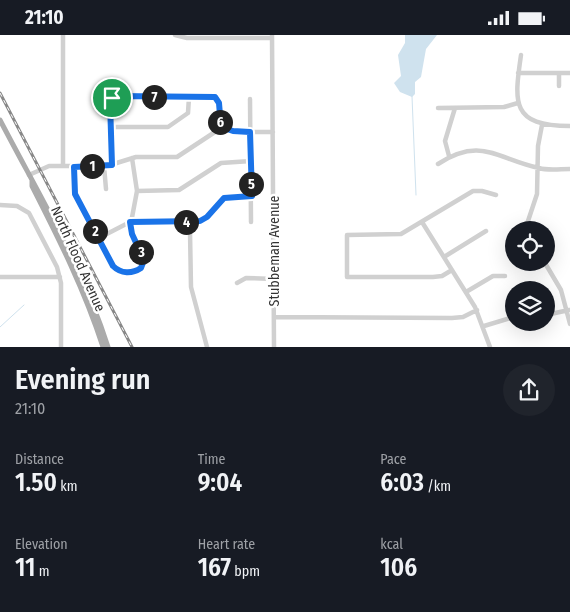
<!DOCTYPE html>
<html lang="en">
<head>
<meta charset="utf-8">
<style>
	:root { --surface:#171b24; --page:#20242c; --text:#f1f3f6; --muted:#9ea1a6 }
	body { margin:0; font-family:"Fira Sans Condensed",sans-serif; background:var(--page); color:var(--text); height:100vh; display:flex; flex-direction:column; font-size:19px; white-space:nowrap }
	* { box-sizing:border-box; margin:0 }
	p { font-size:16px; color:var(--muted) }
	.icon { flex:none; width:28px; height:28px; fill:none; stroke:currentColor; stroke-width:2; stroke-linecap:round; stroke-linejoin:round }
	.map { position:relative; height:312px; overflow:hidden }
	.details { display:flex; flex-direction:column; background:var(--surface); flex:1 }
	.details>* { flex:none }
	.controls { position:absolute; left:505px; top:186px; display:grid; gap:10px }
	.controls a { display:grid; place-items:center; width:50px; height:50px; border-radius:50%; background:var(--surface); box-shadow:0 5px 20px #0002; font-size:25px }
	.pin { position:absolute; display:grid; place-items:center; width:42px; height:42px; color:#fff; margin:-21px; border:2px solid #fff; border-radius:50%; box-shadow:0 1px 5px #0007 }
	.km { position:absolute; width:25px; height:25px; margin:-12px; border-radius:50%; background:#222; color:#fff; font-size:14px; line-height:25px; text-align:center }
	.round { display:grid; place-items:center; flex:none; width:52px; height:52px; border-radius:26px; background:var(--page) }
	.summary { display:flex; align-items:center; justify-content:space-between; height:85px; padding:0 15px }
	h1 { font-size:28px; font-weight:600; line-height:38px }
	.metrics { display:grid; grid-template-columns:repeat(3,1fr); gap:8px; height:85px; padding:5px 15px }
	.metrics div { display:grid; align-content:center }
	.metrics b { font-size:25px; font-weight:600 }
	.metrics small { font-size:14px; font-weight:400 }
	.metrics p { font-size:14px }
	.status { display:flex; justify-content:space-between; align-items:center; height:35px; padding:0 25px; background:var(--surface); direction:ltr }
	.status svg { height:14px; fill:currentColor }
	.map>svg:first-child { display:block }
	.water { fill:#cfe2ee }
	.lines { fill:none; stroke-linecap:round; stroke-linejoin:round }
	.stream { stroke:#cfe2ee; stroke-width:1 }
	.minor { stroke:#d0d0d0; stroke-width:4.5 }
	.major { stroke:#ababab; stroke-width:5 }
	.rail-casing { stroke:#888; stroke-width:3 }
	.rail { stroke:#fff; stroke-width:1; stroke-dasharray:4; stroke-linecap:butt }
	.route-casing { stroke:#fff; stroke-width:10 }
	.route { stroke:#1a73e8; stroke-width:6 }
	.labels { text-anchor:middle; dominant-baseline:central; stroke-width:5; stroke-linejoin:round; paint-order:stroke }
	.street-label { font-size:14px; fill:#333; stroke:#fff }
</style>
</head>
<body>
<div class="status"><b>21:10</b><svg viewBox="0 0 49 12"><path d="M0 12V9h3v3zM5 12V6h3v6zM10 12V3h3v9zM15 12V0h3v12zM26 1h20v11H26zM47 4h2v5h-2z"/></svg></div>
<div class="map">
<svg width="570" height="312" viewBox="0 0 570 312">
	<rect width="100%" height="100%" fill="#fff"/>
	<path class="water" d="M405,0H437L426,14L421,42L415,47V59L412,62L400,57L394,48L401,41L398,20L405,8Z"/>
	<g class="lines">
		<path class="stream" d="M412,61L416,160
			M0,292L24,270"/>
		<path class="minor" d="M175,0L187,3H272
			M272,0L274,312
			M521,20C514,68 511,91 570,91
			M518,38H570
			M559,51V38
			M250,64L251,187
			M438,73L504,72L518,68
			M110,92H168L188,78L189,62
			M449,121L445,106L455,73
			M438,129C481,101 497,124 539,133C548,136 560,134 570,134
			M112,130L110,69L114,62H215L219,68L221,93
			M63,131V0
			M74,131L75,159L113,231C121,241 139,240 144,227L130,193L137,156L132,123
			M104,131L106,154
			M29,140L49,131H107L136,122H177L221,93L236,97H273
			M137,156L179,155L221,128L251,126
			M0,170L17,171L29,178L57,232L61,248V312
			M422,187L475,272L490,312
			M525,195L537,159L538,111L542,90
			M190,196L191,252L207,312
			M99,203L130,187L200,186L207,182L224,163L252,161
			M444,222L486,196
			M545,228L561,255L570,289
			M452,235L442,241L433,242H347V200L401,199L473,156H482L496,160
			M0,242H60
			M237,248L246,243L274,244
			M466,257L493,241H505
			M546,280L569,275
			M274,282L452,283L463,282L477,275
			M484,291L514,282"/>
		<path class="major" d="M0,85C39,160 82,230 108,312
			M32,146V151C59,204 85,256 103,312"/>
		<defs>
			<path id="rail" d="M0,58L132,312"/>
		</defs>
		<use href="#rail" class="rail-casing"/>
		<use href="#rail" class="rail"/>
	</g>
	<g class="lines">
		<defs>
			<path id="route" d="M116,61L215,62L219,68L221,92L233,96L250,97L252,161L224,163L207,182L200,186L130,187L132,199L144,225L141,233C132,239 121,239 113,231L75,159L74,132L112,130L110,67Z"/>
		</defs>
		<use href="#route" class="route-casing"/>
		<use href="#route" class="route"/>
	</g>
	<g class="labels">
		<g class="street-label">
			<text transform="translate(274 216) rotate(-90)">Stubbeman Avenue</text>
			<text transform="translate(78 224) rotate(66)">North Flood Avenue</text>
		</g>
	</g>
</svg>
<div class="controls">
<a><svg class="icon" aria-label="locate" viewBox="0 0 24 24"><circle cx="12" cy="12" r="6"/><path d="M12 2v4M12 18v4M2 12h4M18 12h4"/></svg></a>
<a><svg class="icon" aria-label="layers" viewBox="0 0 24 24"><path d="M12 4l9 5-9 5-9-5zM3 14l9 5 9-5"/></svg></a>
</div>
<div class="pin" style="left:112px;top:63px;background:#1e9e55"><svg class="icon" aria-label="arrive" viewBox="0 0 24 24"><path d="M6 21V4h12l-3 4 3 4H6"/></svg></div>
<b class="km" style="left:92px;top:131px">1</b>
<b class="km" style="left:95px;top:196px">2</b>
<b class="km" style="left:141px;top:217px">3</b>
<b class="km" style="left:186px;top:187px">4</b>
<b class="km" style="left:251px;top:149px">5</b>
<b class="km" style="left:220px;top:87px">6</b>
<b class="km" style="left:154px;top:62px">7</b>
</div>
<section class="details">
<div class="summary"><div><h1>Evening run</h1><p>21:10</p></div><a class="round"><svg class="icon" aria-label="share" viewBox="0 0 24 24"><path d="M12 15V3M7 8l5-5 5 5M5 13v7h14v-7"/></svg></a></div>
<div class="metrics">
<div><p>Distance</p><b>1.50<small> km</small></b></div>
<div><p>Time</p><b>9:04</b></div>
<div><p>Pace</p><b>6:03<small> /km</small></b></div>
</div>
<div class="metrics">
<div><p>Elevation</p><b>11<small> m</small></b></div>
<div><p>Heart rate</p><b>167<small> bpm</small></b></div>
<div><p>kcal</p><b>106</b></div>
</div>
</section>
</body>
</html>
